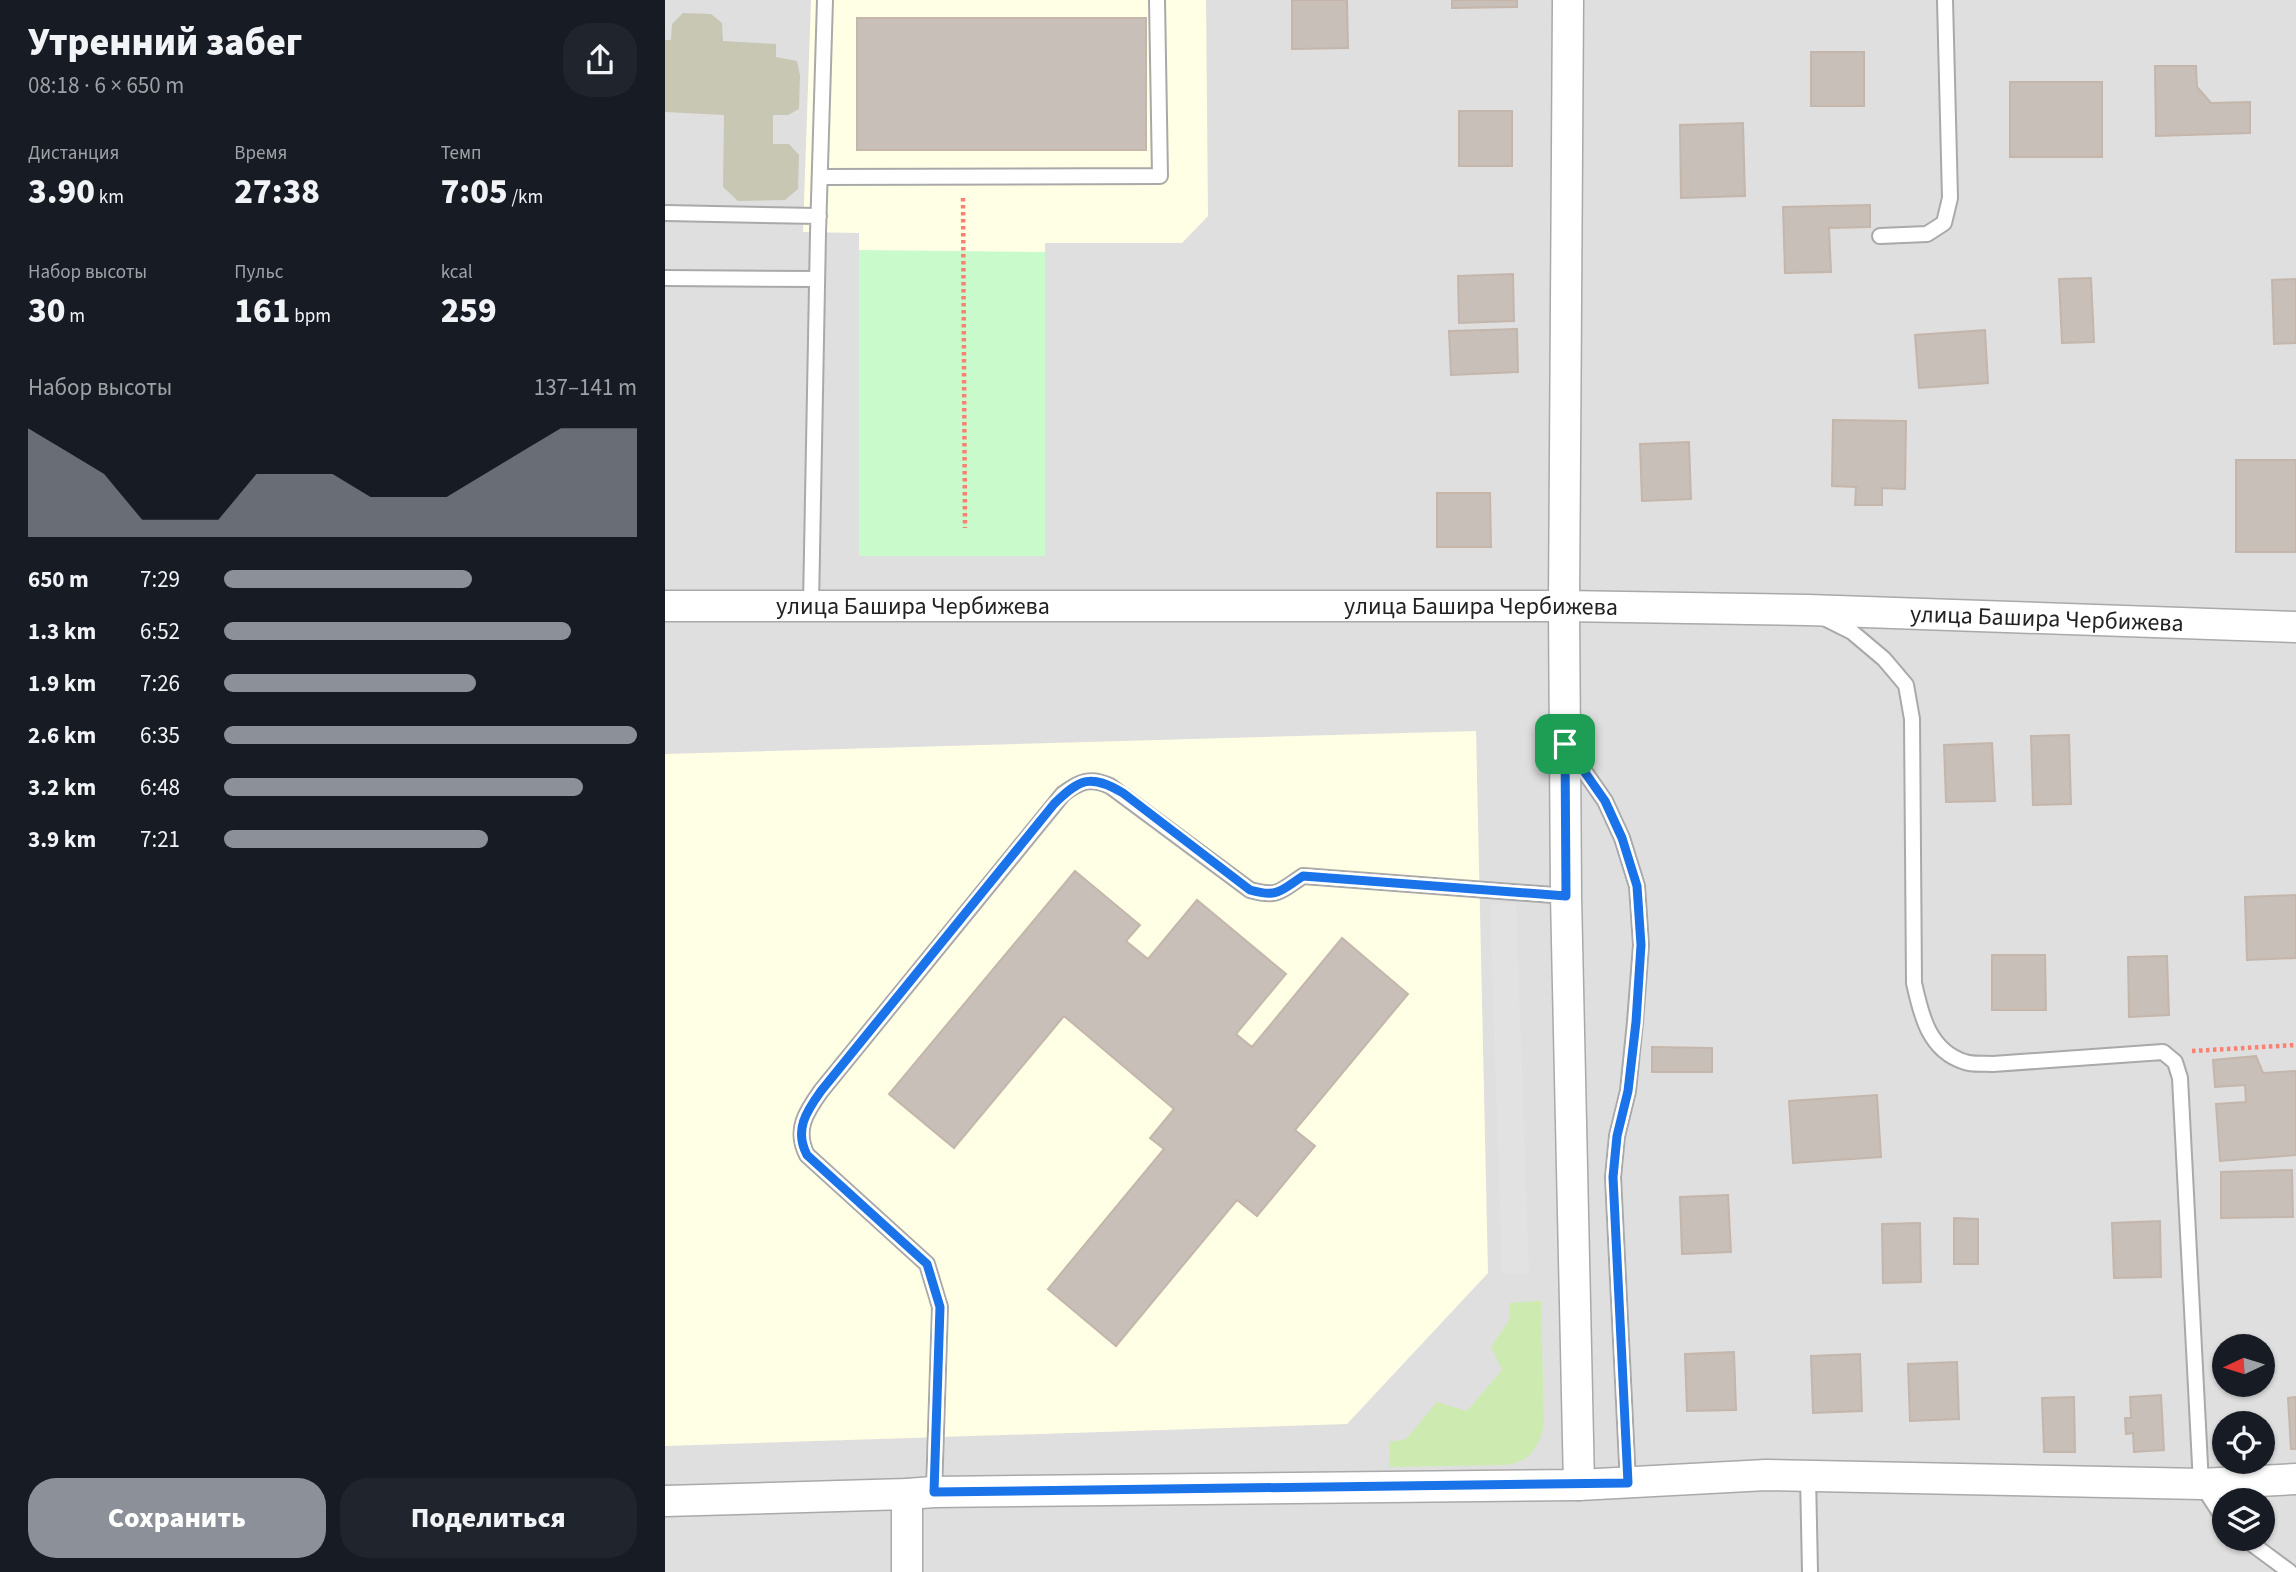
<!DOCTYPE html>
<html lang="ru">
<head>
<meta charset="utf-8">
<style>
	:root { --surface:#171b24; --page:#20242c; --text:#f1f3f6; --muted:#9ea1a6; --accent:#8c9099 }
	body { margin:0; font-family:"Source Sans 3",sans-serif; background:var(--page); color:var(--text); height:100vh; display:flex; flex-direction:column; font-size:26px; white-space:nowrap }
	* { box-sizing:border-box; margin:0 }
	p { font-size:23px; color:var(--muted) }
	.icon { flex:none; width:38px; height:38px; fill:none; stroke:currentColor; stroke-width:2; stroke-linecap:round; stroke-linejoin:round }
	.map { position:relative; flex:1; overflow:hidden }
	.drawer { display:flex; flex-direction:column; background:var(--surface); width:665px }
	.drawer>* { flex:none }
	.needle { width:46px; rotate:266deg }
	.fabs { position:absolute; left:1547px; top:1334px; display:grid; gap:14px }
	.fabs a { display:grid; place-items:center; width:63px; height:63px; border-radius:50%; background:var(--surface); box-shadow:0 2px 5px #0004; font-size:35px }
	.pin { position:absolute; display:grid; place-items:center; width:60px; height:60px; color:#fff; margin:-30px; border-radius:14px; box-shadow:0 4px 10px #0006 }
	.round { display:grid; place-items:center; flex:none; width:74px; height:74px; border-radius:28px; background:var(--page) }
	.headline { display:flex; align-items:center; justify-content:space-between; height:119px; padding:0 28px }
	h1 { font-size:38px; font-weight:800; line-height:52px }
	.figures { display:grid; grid-template-columns:repeat(3,1fr); gap:10px; height:119px; padding:7px 28px }
	.figures div { display:grid; align-content:center }
	.figures b { font-size:35px; font-weight:800 }
	.figures small { font-size:19px; font-weight:400 }
	.figures p { font-size:19px }
	.chart { height:196px; padding:14px 28px }
	.chart p { display:flex; justify-content:space-between }
	.chart svg { width:100%; height:126px; margin-top:7px; fill:var(--accent); opacity:.7 }
	.button { display:flex; gap:14px; margin-top:auto; padding:14px 28px }
	.button a { flex:1; height:80px; border-radius:28px; background:var(--accent); color:#fff; font-size:28px; font-weight:800; line-height:80px; text-align:center }
	.button a+a { background:var(--page); color:var(--text) }
	ul { padding:0 28px; list-style:none; font-size:23px }
	li { display:grid; grid-template-columns:112px 84px 1fr; align-items:center; height:52px }
	li i { height:18px; border-radius:9px; background:var(--accent) }
	main { display:flex; flex:1; min-height:0 }
	.map>svg:first-child { display:block }
	.residential { fill:#e0dfdf; fill-rule:evenodd }
	.education { fill:#ffffe5 }
	.construction { fill:#c7c7b4 }
	.grass { fill:#cdebb0 }
	.park { fill:#c8facc }
	.parking { fill:#e2e2e2 }
	.building { fill:#c7bfb8; stroke:#c4b6ab; stroke-width:2 }
	.lines { fill:none; stroke-linecap:round; stroke-linejoin:round }
	.service-casing { stroke:#a9a9a9; stroke-width:18 }
	.minor-casing { stroke:#a9a9a9; stroke-width:33 }
	.path { stroke:#fa8072; stroke-width:4.5; stroke-dasharray:3.5 3.5; stroke-linecap:butt }
	.service { stroke:#fff; stroke-width:14 }
	.minor { stroke:#fff; stroke-width:30 }
	.route-casing { stroke:#fff; stroke-width:14 }
	.route { stroke:#1a73e8; stroke-width:9 }
	.labels { text-anchor:middle; dominant-baseline:central; stroke-width:5; stroke-linejoin:round; paint-order:stroke }
	.street-label { font-size:24px; fill:#222; stroke:#fff }
</style>
</head>
<body>
<main>
<section class="drawer">
<div class="headline"><div><h1>Утренний забег</h1><p>08:18 · 6 × 650 m</p></div><a class="round"><svg class="icon" aria-label="share" viewBox="0 0 24 24"><path d="M12 15V3M7 8l5-5 5 5M5 13v7h14v-7"/></svg></a></div>
<div class="figures">
<div><p>Дистанция</p><b>3.90<small> km</small></b></div>
<div><p>Время</p><b>27:38</b></div>
<div><p>Темп</p><b>7:05<small> /km</small></b></div>
</div>
<div class="figures">
<div><p>Набор высоты</p><b>30<small> m</small></b></div>
<div><p>Пульс</p><b>161<small> bpm</small></b></div>
<div><p>kcal</p><b>259</b></div>
</div>
<div class="chart"><p><span>Набор высоты</span>137–141 m</p>
<svg viewBox="0 0 160 44" preserveAspectRatio="none"><path d="M0 44V6L10 14L20 22L30 38L40 38L50 38L60 22L70 22L80 22L90 30L100 30L110 30L120 22L130 14L140 6L150 6L160 6V44z"/></svg>
</div>
<ul>
<li><b>650 m</b>7:29<i style="width:60%"></i></li>
<li><b>1.3 km</b>6:52<i style="width:84%"></i></li>
<li><b>1.9 km</b>7:26<i style="width:61%"></i></li>
<li><b>2.6 km</b>6:35<i style="width:100%"></i></li>
<li><b>3.2 km</b>6:48<i style="width:87%"></i></li>
<li><b>3.9 km</b>7:21<i style="width:64%"></i></li>
</ul>
<div class="button"><a>Сохранить</a><a>Поделиться</a></div>
</section>
<div class="map">
<svg width="1631" height="1572" viewBox="0 0 1631 1572">
	<rect width="100%" height="100%" fill="#f2efe9"/>
	<path class="residential" d="M0,0H1631V1572H0ZM1559,1346H1598V1384H1559ZM1559,1423H1598V1461H1559ZM1559,1500H1598V1538H1559Z"/>
	<path class="education" d="M146,0H541L543,216L517,243H380V556H194V233L138,232Z
		M811,731L823,1273L682,1424L0,1446V754Z"/>
	<path class="construction" d="M18,13L46,14L57,23L58,41L111,44V57L132,61L135,75L134,109L123,115H108V144H124L134,155L133,189L120,200L73,201L58,187L59,115L0,112V40H6L7,24Z"/>
	<path class="grass" d="M876,1301L879,1424C875,1446 865,1462 842,1465L724,1467L725,1442L741,1439L772,1402L802,1411L837,1370L826,1347L845,1319L844,1303Z"/>
	<path class="park" d="M194,250L380,252V556H194Z"/>
	<path class="parking" d="M851,903L864,1273L837,1274L825,904Z"/>
	<path class="building" d="M627,0H682L683,48L627,49Z
		M787,0H852V7L787,8Z
		M192,18H481V150H192Z
		M1146,52H1199V106H1146Z
		M1490,66H1531L1532,87L1546,103L1585,102V133L1491,136Z
		M1345,82H1437V157H1345Z
		M794,111H847V166H794Z
		M1078,123L1080,196L1016,198L1015,125Z
		M1205,205V227L1164,228L1166,272L1120,273L1118,207Z
		M848,274L849,321L794,323L793,276Z
		M1426,278L1429,342L1397,343L1394,279Z
		M1631,279V343L1609,344L1607,280Z
		M852,329L853,372L786,375L784,331Z
		M1320,330L1323,383L1254,388L1250,335Z
		M1168,420L1241,421L1240,489L1217,488V505H1190L1191,487L1167,486Z
		M1024,442L1026,499L977,501L975,444Z
		M1571,460H1631V552H1571Z
		M772,493H825L826,547H772Z
		M1404,735L1406,804L1368,805L1366,736Z
		M1327,743L1330,801L1281,802L1279,745Z
		M410,871L475,925L461,941L483,959L532,900L621,974L571,1034L587,1047L677,938L743,994L630,1130L650,1146L592,1216L572,1200L451,1346L383,1289L499,1149L485,1138L509,1109L399,1016L289,1148L224,1094Z
		M1631,895V958L1582,960L1580,897Z
		M1327,955H1380L1381,1010H1327Z
		M1502,956L1504,1015L1464,1017L1463,957Z
		M987,1047L1047,1048V1072H987Z
		M1591,1056L1598,1073L1631,1071V1155L1555,1161L1551,1104L1581,1102L1580,1085L1550,1087L1548,1060Z
		M1212,1095L1216,1157L1128,1163L1124,1101Z
		M1627,1170L1628,1217L1556,1218V1172Z
		M1063,1195L1066,1252L1017,1254L1015,1197Z
		M1289,1218L1313,1219V1264H1289Z
		M1495,1221L1496,1277L1449,1278L1447,1223Z
		M1255,1223L1256,1282L1218,1283L1217,1224Z
		M1069,1352L1071,1410L1022,1411L1020,1354Z
		M1195,1354L1197,1411L1148,1413L1146,1356Z
		M1292,1362L1294,1419L1245,1421L1243,1364Z
		M1496,1395L1499,1450L1469,1452L1468,1433L1461,1434L1460,1418H1466L1465,1397Z
		M1409,1397L1410,1452H1379L1377,1398Z
		M1631,1397V1449H1626L1623,1398Z"/>
	<g class="lines">
		<defs>
			<path id="service" d="M155,177L495,176L492,0
				M0,213L154,216
				M1215,236L1262,234L1279,223L1285,198L1280,0
				M0,278L152,279
				M146,605L153,233L160,0
				M1157,617L1187,632L1219,659L1241,685L1247,719L1249,983C1256,1015 1264,1051 1300,1062C1308,1065 1320,1063 1328,1064L1498,1052L1510,1062L1515,1078L1536,1484L1559,1519
				M906,752L940,801L957,838L972,886L976,945L970,1022L963,1091L952,1136L948,1177L963,1483
				M1143,1476L1145,1572
				M269,1492L275,1307L262,1264L142,1155C129,1130 141,1112 156,1091L398,794C415,781 426,777 445,786L585,890C614,898 615,891 638,876L901,896
				M1579,1538L1625,1572"/>
			<g id="minor">
				<path d="M903,0L899,606L901,896L914,1485"/>
				<path id="s1" d="M0,606H899L1143,610L1631,627"/>
				<path d="M242,1494V1572"/>
				<path d="M0,1501L242,1494L269,1492L914,1485L1101,1475L1536,1484L1631,1479"/>
			</g>
		</defs>
		<use href="#service" class="service-casing"/>
		<use href="#minor" class="minor-casing"/>
		<path class="path" d="M298,198L300,528
			M1527,1051L1631,1045"/>
		<use href="#service" class="service"/>
		<use href="#minor" class="minor"/>
	</g>
	<g class="lines">
		<defs>
			<path id="route" d="M900,744L940,801L957,838L972,886L976,945L971,1022L963,1091L952,1136L948,1177L963,1483L269,1492L275,1307L262,1264L142,1155C129,1130 141,1112 156,1091L389,804C415,778 426,774 458,793L585,890C613,898 615,891 638,876L901,896Z"/>
		</defs>
		<use href="#route" class="route-casing"/>
		<use href="#route" class="route"/>
	</g>
	<g class="labels">
		<g class="street-label">
			<text stroke="none"><textPath href="#s1" startOffset="248">улица Башира Чербижева</textPath></text>
			<text stroke="none"><textPath href="#s1" startOffset="816">улица Башира Чербижева</textPath></text>
			<text stroke="none"><textPath href="#s1" startOffset="1382">улица Башира Чербижева</textPath></text>
		</g>
	</g>
</svg>
<div class="fabs">
<a><svg class="needle" viewBox="-14 -14 28 28"><path d="M0-13l5 13h-10z" fill="#e53935"/><path d="M0 13l5-13h-10z" fill="#9ea1a6"/></svg></a>
<a><svg class="icon" aria-label="locate" viewBox="0 0 24 24"><circle cx="12" cy="12" r="6"/><path d="M12 2v4M12 18v4M2 12h4M18 12h4"/></svg></a>
<a><svg class="icon" aria-label="layers" viewBox="0 0 24 24"><path d="M12 4l9 5-9 5-9-5zM3 14l9 5 9-5"/></svg></a>
</div>
<div class="pin" style="left:900px;top:744px;background:#1e9e55"><svg class="icon" aria-label="arrive" viewBox="0 0 24 24"><path d="M6 21V4h12l-3 4 3 4H6"/></svg></div>
</div>
</main>
</body>
</html>
